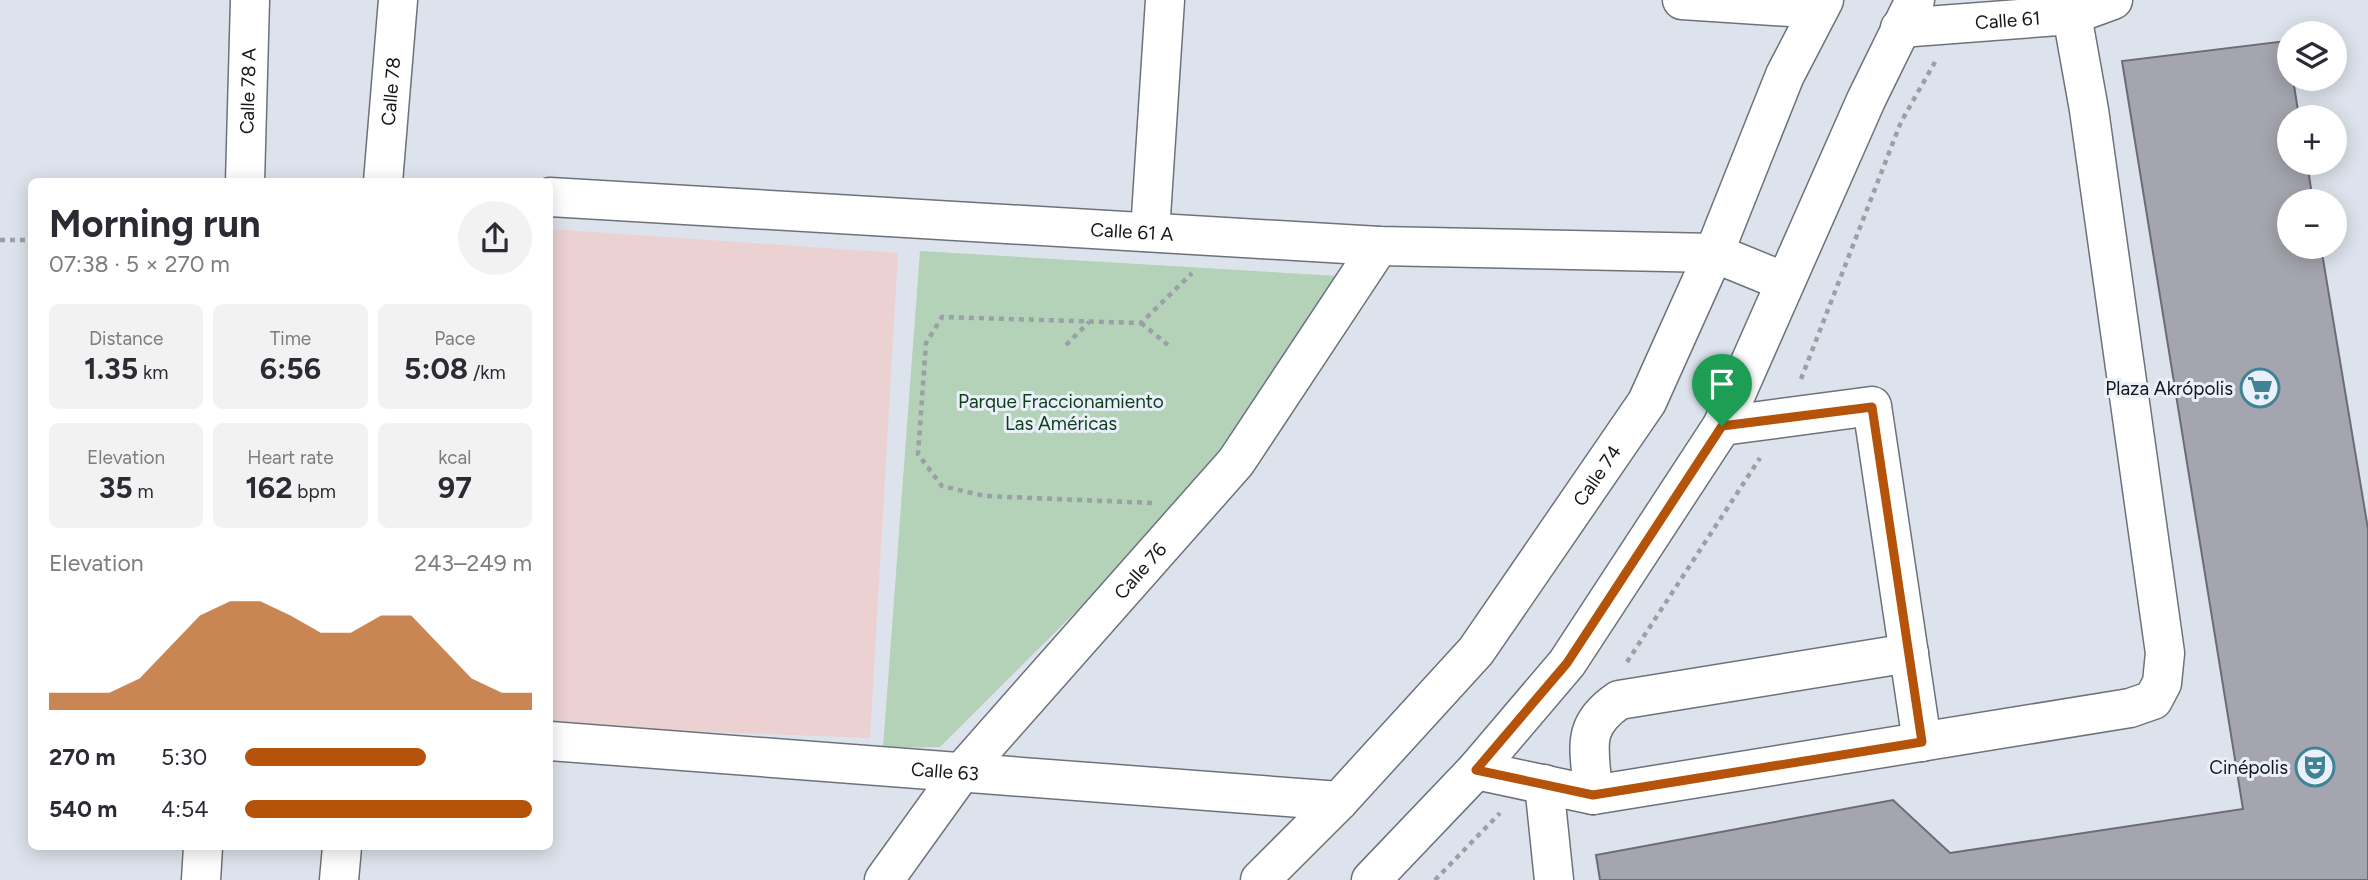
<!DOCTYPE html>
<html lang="en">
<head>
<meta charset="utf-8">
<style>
	:root { --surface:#fff; --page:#f2f2f3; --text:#2b2b33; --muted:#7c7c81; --accent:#b45309 }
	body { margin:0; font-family:Figtree,sans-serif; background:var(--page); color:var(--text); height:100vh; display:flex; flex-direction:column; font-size:26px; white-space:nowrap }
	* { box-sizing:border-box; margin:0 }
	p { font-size:23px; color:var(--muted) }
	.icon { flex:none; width:38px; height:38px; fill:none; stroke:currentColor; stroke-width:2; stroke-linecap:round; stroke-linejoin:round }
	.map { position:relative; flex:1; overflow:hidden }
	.drawer { position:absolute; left:28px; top:178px; width:525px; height:672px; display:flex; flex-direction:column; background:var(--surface); border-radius:10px; box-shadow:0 4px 18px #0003 }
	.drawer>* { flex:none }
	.fabs { position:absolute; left:2277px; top:21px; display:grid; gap:14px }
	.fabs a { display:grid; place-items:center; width:70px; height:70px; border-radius:50%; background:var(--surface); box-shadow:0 4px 18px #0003; font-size:35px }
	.pin { position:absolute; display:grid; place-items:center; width:60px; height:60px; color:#fff; margin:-72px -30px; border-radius:50% 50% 50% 0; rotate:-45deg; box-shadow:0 0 7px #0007 }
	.pin .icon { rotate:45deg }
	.round { display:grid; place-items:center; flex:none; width:74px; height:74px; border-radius:37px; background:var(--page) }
	.summary { display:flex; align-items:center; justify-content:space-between; height:119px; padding:0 21px }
	h1 { font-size:38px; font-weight:700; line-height:52px }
	.metrics { display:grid; grid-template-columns:repeat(3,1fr); gap:10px; height:119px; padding:7px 21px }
	.metrics div { display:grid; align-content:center; border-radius:10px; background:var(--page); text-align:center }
	.metrics b { font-size:30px; font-weight:700 }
	.metrics small { font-size:19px; font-weight:400 }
	.metrics p { font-size:19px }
	.chart { height:196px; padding:14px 21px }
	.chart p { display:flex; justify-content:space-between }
	.chart svg { width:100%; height:126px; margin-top:7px; fill:var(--accent); opacity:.7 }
	ul { padding:0 21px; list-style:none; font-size:23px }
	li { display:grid; grid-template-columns:112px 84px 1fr; align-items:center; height:52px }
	li i { height:18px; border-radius:9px; background:var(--accent) }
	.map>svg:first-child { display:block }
	.education { fill:#ecd1d3 }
	.green { fill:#b3d2b7 }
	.building { fill:#a5a5af; stroke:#6d6c76; stroke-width:2 }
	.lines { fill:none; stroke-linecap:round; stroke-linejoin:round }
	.minor-casing { stroke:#6d727a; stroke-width:41 }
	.major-casing { stroke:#6d727a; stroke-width:41 }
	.path { stroke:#9ba0a7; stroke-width:4.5; stroke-dasharray:5 5; stroke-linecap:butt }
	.minor { stroke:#fff; stroke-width:38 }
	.major { stroke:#fff; stroke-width:38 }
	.route-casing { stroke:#fff; stroke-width:14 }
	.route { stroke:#b45309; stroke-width:9 }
	.labels { text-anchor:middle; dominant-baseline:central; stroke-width:6; stroke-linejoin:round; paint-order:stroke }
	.street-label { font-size:19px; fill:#15171b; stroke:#eaf0fa }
	.poi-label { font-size:19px; fill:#15171b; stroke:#eaf0fa; text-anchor:end }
	.park-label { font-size:19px; fill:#0e3d1a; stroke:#eaf0fa }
</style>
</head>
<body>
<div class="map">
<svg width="2368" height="880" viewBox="0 0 2368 880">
	<rect width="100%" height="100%" fill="#dde3ec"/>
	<path class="education" d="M550,229L898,253L870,738L550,726Z"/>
	<path class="green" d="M920,251L1338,276L1184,504L940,747L883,748Z"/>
	<path class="building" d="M2286,41L2289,79H2293L2299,117H2289V163H2307L2313,201H2289V247H2321L2368,529V880H1600L1596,855L1893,800L1950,853L2243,809L2122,61Z"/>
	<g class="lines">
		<defs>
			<g id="minor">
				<path d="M1682,0L1819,9"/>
				<path id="s1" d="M1900,28L2072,15L2113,0"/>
				<path id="s2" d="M245,182L250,0"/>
				<path id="s3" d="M383,182L398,0"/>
				<path id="s4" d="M550,197L1379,246L1714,253L1785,282"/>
				<path d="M1150,232L1165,0"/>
				<path d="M1722,426L1872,406L1922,742"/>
				<path id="s5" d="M550,741L1339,801"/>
				<path d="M1476,770L1593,795L2130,708L2153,700L2162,683L2165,653L2089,110L2072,15"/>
				<path d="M1544,784L1554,880"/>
				<path d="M1593,795C1591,750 1578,728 1619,700L1909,653"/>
				<path d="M201,880L203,847"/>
				<path d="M339,880L342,847"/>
				<path id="s6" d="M884,880L961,773L1236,462L1379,246"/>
			</g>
			<g id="major">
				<path id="s7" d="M1260,880L1339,801L1476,651L1647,402L1714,253L1785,75L1824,0"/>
				<path d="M1371,880L1476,770L1567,663L1722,426L1866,100L1915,0"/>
			</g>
		</defs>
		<use href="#minor" class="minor-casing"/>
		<use href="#major" class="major-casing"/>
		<path class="path" d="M0,240H32
			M1141,323L1168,345
			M1066,345L1089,322
			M1801,379L1901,122L1935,62
			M1152,503L985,496L942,486L918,454L926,343L942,317L1141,323L1192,273
			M1627,662L1760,458
			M1435,880L1500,813"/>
		<use href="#minor" class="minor"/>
		<use href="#major" class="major"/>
	</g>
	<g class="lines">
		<defs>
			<path id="route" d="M1872,407L1922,742L1593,795L1476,770L1567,663L1722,426Z"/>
		</defs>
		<use href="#route" class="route-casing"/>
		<use href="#route" class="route"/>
	</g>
	<defs>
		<symbol id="supermarket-ring" viewBox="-11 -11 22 22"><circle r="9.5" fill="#eaf0fa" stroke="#418295" stroke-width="1.5"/><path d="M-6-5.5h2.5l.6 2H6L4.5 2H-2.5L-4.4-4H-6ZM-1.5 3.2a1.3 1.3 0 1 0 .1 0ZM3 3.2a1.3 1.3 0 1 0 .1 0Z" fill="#418295"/></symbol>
		<symbol id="theatre-ring" viewBox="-11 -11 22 22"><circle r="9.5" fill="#eaf0fa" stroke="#418295" stroke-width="1.5"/><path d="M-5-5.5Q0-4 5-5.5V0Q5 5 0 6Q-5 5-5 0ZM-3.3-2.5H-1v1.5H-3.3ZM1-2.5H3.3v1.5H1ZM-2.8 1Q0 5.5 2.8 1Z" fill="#418295"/></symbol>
	</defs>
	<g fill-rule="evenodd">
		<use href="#supermarket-ring" x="2238" y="366" width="44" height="44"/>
		<use href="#theatre-ring" x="2293" y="745" width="44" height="44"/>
	</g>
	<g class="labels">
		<g class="street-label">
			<text stroke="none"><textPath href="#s1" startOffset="108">Calle 61</textPath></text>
			<text stroke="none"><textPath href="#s2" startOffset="91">Calle 78 A</textPath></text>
			<text stroke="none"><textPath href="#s3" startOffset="91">Calle 78</textPath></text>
			<text stroke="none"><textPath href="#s4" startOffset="583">Calle 61 A</textPath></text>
			<text stroke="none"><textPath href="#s7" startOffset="528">Calle 74</textPath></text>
			<text stroke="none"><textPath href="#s6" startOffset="402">Calle 76</textPath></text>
			<text stroke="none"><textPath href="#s5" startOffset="396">Calle 63</textPath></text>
		</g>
		<g class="poi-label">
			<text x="2233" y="388">Plaza Akrópolis</text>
			<text x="2288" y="767">Cinépolis</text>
		</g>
		<g class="park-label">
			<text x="1061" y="401">Parque Fraccionamiento<tspan x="1061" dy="22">Las Américas</tspan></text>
		</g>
	</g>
</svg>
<div class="fabs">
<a><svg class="icon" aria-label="layers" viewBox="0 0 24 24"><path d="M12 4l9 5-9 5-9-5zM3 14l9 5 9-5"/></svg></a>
<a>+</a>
<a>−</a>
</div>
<div class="pin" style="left:1722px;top:426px;background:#1e9e55"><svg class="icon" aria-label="arrive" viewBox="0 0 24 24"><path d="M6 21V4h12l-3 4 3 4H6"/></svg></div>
<section class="drawer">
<div class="summary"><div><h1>Morning run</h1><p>07:38 · 5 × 270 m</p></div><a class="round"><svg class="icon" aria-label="share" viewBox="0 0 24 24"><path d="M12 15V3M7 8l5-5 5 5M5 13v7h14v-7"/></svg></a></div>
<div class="metrics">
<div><p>Distance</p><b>1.35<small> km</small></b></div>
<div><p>Time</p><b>6:56</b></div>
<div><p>Pace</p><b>5:08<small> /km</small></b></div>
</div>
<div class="metrics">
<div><p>Elevation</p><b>35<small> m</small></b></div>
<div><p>Heart rate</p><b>162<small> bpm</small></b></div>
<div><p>kcal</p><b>97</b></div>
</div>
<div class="chart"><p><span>Elevation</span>243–249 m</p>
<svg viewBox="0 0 160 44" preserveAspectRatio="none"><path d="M0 44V38L10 38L20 38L30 33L40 22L50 11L60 6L70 6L80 11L90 17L100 17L110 11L120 11L130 22L140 33L150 38L160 38V44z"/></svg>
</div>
<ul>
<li><b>270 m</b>5:30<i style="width:63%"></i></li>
<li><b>540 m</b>4:54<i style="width:100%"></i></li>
</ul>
</section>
</div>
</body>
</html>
